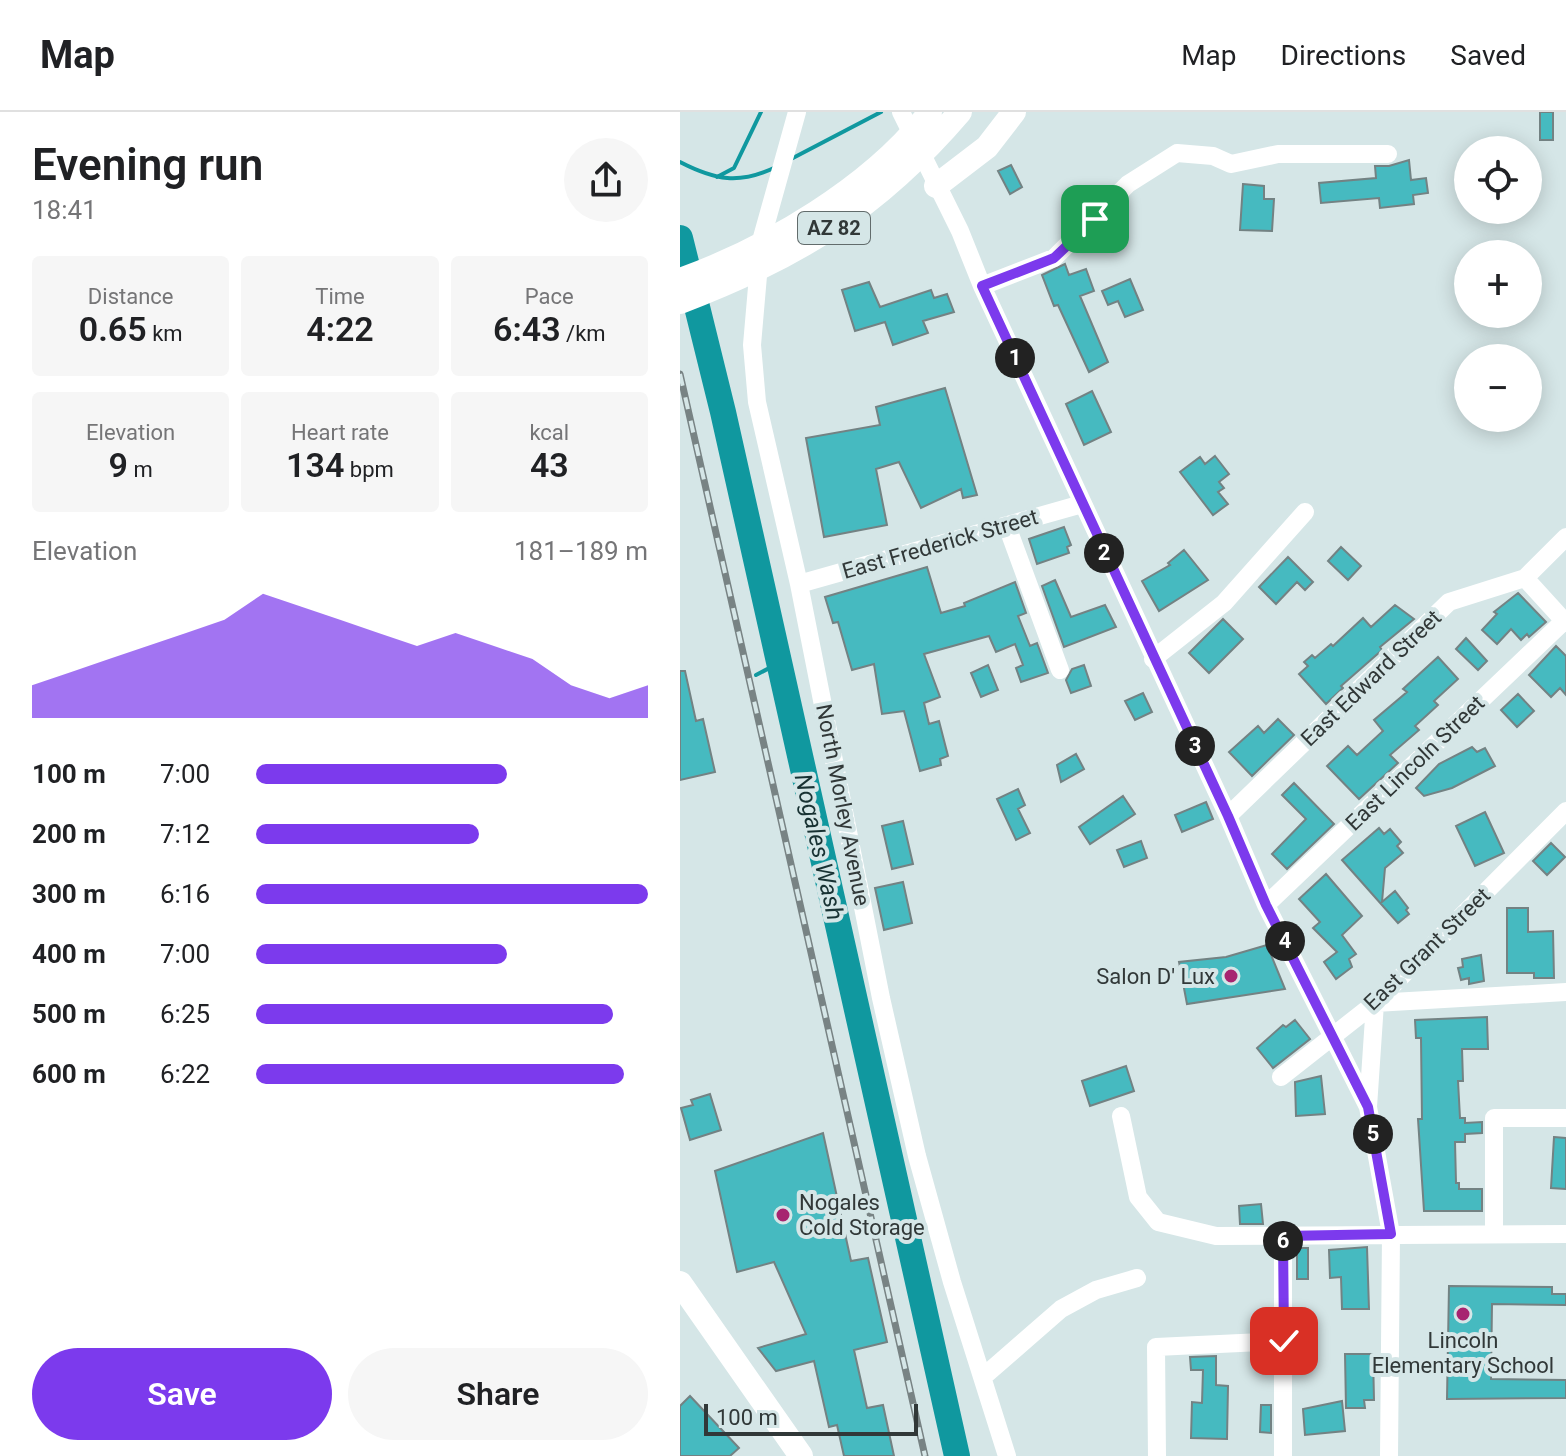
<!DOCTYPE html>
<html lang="en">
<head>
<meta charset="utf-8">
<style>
	:root { --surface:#fff; --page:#f6f6f6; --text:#202124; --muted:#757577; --line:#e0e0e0; --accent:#7c3aed }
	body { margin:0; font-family:Roboto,sans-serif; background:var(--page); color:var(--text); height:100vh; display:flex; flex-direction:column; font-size:30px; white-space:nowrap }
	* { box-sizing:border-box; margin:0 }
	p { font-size:26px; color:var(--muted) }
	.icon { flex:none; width:44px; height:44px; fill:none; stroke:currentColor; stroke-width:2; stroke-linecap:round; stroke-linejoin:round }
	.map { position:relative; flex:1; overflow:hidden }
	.sheet { display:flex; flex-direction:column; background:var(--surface); width:680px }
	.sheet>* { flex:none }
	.controls { position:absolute; left:774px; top:24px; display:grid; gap:16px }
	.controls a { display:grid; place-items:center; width:88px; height:88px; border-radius:50%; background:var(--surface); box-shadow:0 4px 20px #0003; font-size:40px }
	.scale { position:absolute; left:24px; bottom:20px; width:214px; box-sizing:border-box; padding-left:8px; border:4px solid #313838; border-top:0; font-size:22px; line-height:28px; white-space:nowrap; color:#313838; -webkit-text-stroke:6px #d5e6e7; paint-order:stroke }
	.pin { position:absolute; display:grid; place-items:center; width:68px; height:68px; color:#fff; margin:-34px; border-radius:16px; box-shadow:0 4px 12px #0006 }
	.km { position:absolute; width:40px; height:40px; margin:-20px; border-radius:50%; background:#222; color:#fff; font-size:22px; line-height:40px; text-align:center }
	.round { display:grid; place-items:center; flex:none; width:84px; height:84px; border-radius:42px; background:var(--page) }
	.summary { display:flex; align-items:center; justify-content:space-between; height:136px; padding:0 32px }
	h1 { font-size:44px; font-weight:600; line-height:60px }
	.metrics { display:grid; grid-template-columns:repeat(3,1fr); gap:12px; height:136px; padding:8px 32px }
	.metrics div { display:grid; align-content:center; border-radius:8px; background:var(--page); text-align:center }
	.metrics b { font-size:34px; font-weight:600 }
	.metrics small { font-size:22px; font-weight:400 }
	.metrics p { font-size:22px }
	.chart { height:224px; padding:16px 32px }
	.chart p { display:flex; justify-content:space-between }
	.chart svg { width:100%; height:144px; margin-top:8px; fill:var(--accent); opacity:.7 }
	.button { display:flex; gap:16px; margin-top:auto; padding:16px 32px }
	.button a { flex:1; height:92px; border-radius:48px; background:var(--accent); color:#fff; font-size:32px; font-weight:600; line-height:92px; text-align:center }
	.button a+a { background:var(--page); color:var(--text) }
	ul { padding:0 32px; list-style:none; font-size:26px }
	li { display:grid; grid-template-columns:128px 96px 1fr; align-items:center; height:60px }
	li i { height:20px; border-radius:10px; background:var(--accent) }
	header { display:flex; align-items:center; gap:48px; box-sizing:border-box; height:112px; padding:0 40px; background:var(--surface); border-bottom:2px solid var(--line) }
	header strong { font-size:38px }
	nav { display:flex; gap:44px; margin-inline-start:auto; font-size:28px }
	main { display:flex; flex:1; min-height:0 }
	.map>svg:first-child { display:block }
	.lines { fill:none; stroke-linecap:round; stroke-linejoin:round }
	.stream { stroke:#10989f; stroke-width:4 }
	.river { stroke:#10989f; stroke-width:26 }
	.building { fill:#46bac0; stroke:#738283; stroke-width:2 }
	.minor { stroke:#fff; stroke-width:18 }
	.major { stroke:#fff; stroke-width:24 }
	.rail-casing { stroke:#788384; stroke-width:7 }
	.rail { stroke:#d5e6e7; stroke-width:4; stroke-dasharray:12; stroke-linecap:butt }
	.route-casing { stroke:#fff; stroke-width:16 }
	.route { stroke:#7c3aed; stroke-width:10 }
	.poi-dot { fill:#a72470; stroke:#d5e6e7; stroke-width:3 }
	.labels { text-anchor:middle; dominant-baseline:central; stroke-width:8; stroke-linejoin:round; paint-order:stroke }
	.shield { fill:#d5e6e7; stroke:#626c6c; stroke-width:2 }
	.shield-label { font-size:20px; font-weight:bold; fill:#313838 }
	.street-label { font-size:22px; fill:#313838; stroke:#d5e6e7 }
	.poi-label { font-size:22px; fill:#313838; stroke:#d5e6e7; text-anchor:end }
	.water-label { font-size:24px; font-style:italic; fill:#183233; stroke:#d5e6e7 }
</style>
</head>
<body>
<header>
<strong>Map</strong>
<nav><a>Map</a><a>Directions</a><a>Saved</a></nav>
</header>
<main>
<section class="sheet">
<div class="summary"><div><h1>Evening run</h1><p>18:41</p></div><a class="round"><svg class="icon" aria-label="share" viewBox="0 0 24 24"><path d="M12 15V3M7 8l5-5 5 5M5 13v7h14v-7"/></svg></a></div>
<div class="metrics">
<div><p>Distance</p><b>0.65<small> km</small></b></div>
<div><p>Time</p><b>4:22</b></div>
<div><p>Pace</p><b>6:43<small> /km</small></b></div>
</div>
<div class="metrics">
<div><p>Elevation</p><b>9<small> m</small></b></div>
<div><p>Heart rate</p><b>134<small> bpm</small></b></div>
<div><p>kcal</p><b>43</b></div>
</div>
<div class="chart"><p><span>Elevation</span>181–189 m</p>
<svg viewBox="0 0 160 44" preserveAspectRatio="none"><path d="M0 44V34L10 30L20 26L30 22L40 18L50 14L60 6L70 10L80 14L90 18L100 22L110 18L120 22L130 26L140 34L150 38L160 34V44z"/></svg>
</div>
<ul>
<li><b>100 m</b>7:00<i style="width:64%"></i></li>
<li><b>200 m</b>7:12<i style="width:57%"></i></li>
<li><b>300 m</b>6:16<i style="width:100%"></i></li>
<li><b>400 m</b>7:00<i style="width:64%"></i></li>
<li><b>500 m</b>6:25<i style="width:91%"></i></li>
<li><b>600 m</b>6:22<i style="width:94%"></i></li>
</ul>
<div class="button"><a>Save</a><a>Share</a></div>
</section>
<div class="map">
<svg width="886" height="1344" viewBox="0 0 886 1344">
	<rect width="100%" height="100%" fill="#d5e6e7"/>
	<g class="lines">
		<path class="stream" d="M111,47L201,0
			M0,50C35,68 59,73 96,55
			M37,65L54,56L81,0
			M76,563L99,551"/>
		<path class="river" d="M0,126L43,300L277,1344"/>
	</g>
	<path class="building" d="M860,0H873V28H860Z
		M729,48L731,68L746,66L748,81L733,83L734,92L700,96L699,86L641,91L639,71L696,66L695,54H709Z
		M331,53L342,75L330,82L318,59Z
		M563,72L584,74V87H594L592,119L560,118Z
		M385,152L389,163L406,157L414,179L400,184L428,250L409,260L378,193L374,194L362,163Z
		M450,167L463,198L445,205L438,189L428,193L422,179Z
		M189,170L200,195L251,178L254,186L267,182L274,200L243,209L248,221L213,233L205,210L175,219L162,178Z
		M265,276L297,383L283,386L281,377L241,396L219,350L196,357L207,413L144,425L126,326L200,313L196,295Z
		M412,279L431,320L404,333L386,292Z
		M535,344L549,362L539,370L544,376L538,380L548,392L533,403L500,360L520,345L525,352Z
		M384,415L391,433L387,435L389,441L357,452L349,427Z
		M661,435L681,454L668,468L648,449Z
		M504,438L528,468L479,499L462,469L490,453L488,451Z
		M608,445L633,470L625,478L617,470L596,492L579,475Z
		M247,455L261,501L285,494L284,491L335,470L346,501L338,504L350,534L357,531L368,561L341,570L336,556L343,553L335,532L316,540L309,524L244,542L260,585L244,591L249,612L259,609L268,644L260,647L261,653L240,659L224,599L202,602L194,552L172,558L158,510L153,511L145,485Z
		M375,468L391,505L425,493L436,515L384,535L362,474Z
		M838,481L866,510L849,525L847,522L841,528L831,517L817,532L802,518L817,502L814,500Z
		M715,493L734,507L700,535L702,538L661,574L663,576L646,592L619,562L628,554L624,550L632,543L635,546L651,532L653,534L683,506L691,515Z
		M543,507L563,527L529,561L509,541Z
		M786,526L807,549L798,558L776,537Z
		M876,534L886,544V583L880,576L871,585L849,563Z
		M758,545L778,567L754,589L758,593L735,614L739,618L710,643L718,651L679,687L647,654L668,634L677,643L703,619L694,608L727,580L723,577Z
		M308,553L318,578L301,585L291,561Z
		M404,553L411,574L391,581L386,568L392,557Z
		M0,559H5L16,609L23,607L35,660L0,668Z
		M463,581L472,600L455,608L445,589Z
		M838,582L854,599L837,615L821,598Z
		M598,607L614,623L572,664L549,640L578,614L584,621Z
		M792,635L797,640L805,636L815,654L772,676L744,684L736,676L759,652Z
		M396,642L404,657L381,670L377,653Z
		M614,671L654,712L607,757L592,742L626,707L602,683Z
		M338,677L345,693L338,697L350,721L336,728L317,687Z
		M443,684L455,702L410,732L399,715Z
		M526,690L533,707L502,720L495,703Z
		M805,700L824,741L795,754L776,714Z
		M223,709L233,752L212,757L202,714Z
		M699,716L704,722L710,717L721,730L717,734L723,741L705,756L702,790L715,779L728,796L726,798L729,802L718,811L662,748Z
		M461,729L467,746L444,755L437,738Z
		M871,731L885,745L867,763L853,749Z
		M646,762L682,804L662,823L676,842L669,847L672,855L656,867L644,850L657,840L633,816L640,810L619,787Z
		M223,770L232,811L204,818L195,776Z
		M827,796H848V820L873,819L874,866H854V861H827Z
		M587,833L605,877L507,892L499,850L546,845Z
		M801,843L804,869L789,872V866L781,868L778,856L783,855L782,847Z
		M807,905L808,937H782L783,969H778L780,1006H785V1011L802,1010V1021L785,1022V1030H775L776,1071H779V1077H802V1099H744L738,1007H742L741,926H736L735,908Z
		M615,908L630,927L593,956L577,936L603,913L606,915Z
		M446,954L454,979L410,994L402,969Z
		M641,964L645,1002L616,1004L615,970Z
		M30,982L41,1018L10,1028L1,996L13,993L11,988Z
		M143,1021L171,1149L188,1146L207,1230L174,1238L187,1296L203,1293L214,1344H164L157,1313L149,1315L134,1249L96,1259L78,1236L126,1222L94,1150L57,1160L35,1059Z
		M874,1025L886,1026V1077L871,1076Z
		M581,1092L583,1112H560L559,1094Z
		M687,1135L689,1197H662L661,1165L650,1166L649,1138Z
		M617,1136H628V1167H617Z
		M769,1174L872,1175V1182H886V1193L812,1192L811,1267L886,1268V1286L767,1287Z
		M665,1242H693L694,1288H684L685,1296H666Z
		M536,1244V1273L548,1274L547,1327L511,1326L512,1290L522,1291L523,1258H511L510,1245Z
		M10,1284L59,1336L50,1344H0V1294Z
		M662,1289L665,1319L625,1323L623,1297Z
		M581,1293H591V1321L580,1320Z"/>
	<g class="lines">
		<path class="minor" d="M117,0L81,129L72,233L77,290L119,472L201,886L237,1044L272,1170L327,1344
			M221,0L280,119L302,174L548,704L586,793L688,995
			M302,174L374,146L448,72L497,41L533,44L551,52L598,42H708
			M327,414L380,558
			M845,466L886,511
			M119,472L402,392
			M473,547L544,491L625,400
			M548,704L769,490L845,466L886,425
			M586,793L884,509
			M695,891L688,995L711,1122L709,1344
			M695,891L886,880
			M601,965L695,891L886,699
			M441,1004L458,1085L478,1110L536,1124L886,1122
			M814,1122V1006H886
			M303,1265L381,1197L416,1178L457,1166
			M477,1344L476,1235L604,1229
			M603,1344V1124"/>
		<path class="major" d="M256,74L307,35L334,0
			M0,168C87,137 193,75 250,0
			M0,190C116,146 198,96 280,0
			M0,1171L121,1344"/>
		<defs>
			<path id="rail" d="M0,262L245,1344"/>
		</defs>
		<use href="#rail" class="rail-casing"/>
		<use href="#rail" class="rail"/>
	</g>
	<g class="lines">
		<defs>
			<path id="route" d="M415,107L374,146L302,174L548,704L586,793L688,995L711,1122L603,1124L604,1229"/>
		</defs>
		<use href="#route" class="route-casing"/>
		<use href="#route" class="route"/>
	</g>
	<g class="poi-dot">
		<circle cx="551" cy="864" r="8"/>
		<circle cx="103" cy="1103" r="8"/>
		<circle cx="783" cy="1202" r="8"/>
	</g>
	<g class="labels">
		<rect class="shield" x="118" y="100" width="72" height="32" rx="6"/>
		<g class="shield-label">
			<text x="154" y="116">AZ 82</text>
		</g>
		<g class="street-label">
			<text transform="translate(260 432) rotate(-16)">East Frederick Street</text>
			<text transform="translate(691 566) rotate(-44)">East Edward Street</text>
			<text transform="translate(735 651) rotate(-44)">East Lincoln Street</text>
			<text transform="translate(163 693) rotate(79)">North Morley Avenue</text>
			<text transform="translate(747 837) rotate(-44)">East Grant Street</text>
		</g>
		<g class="poi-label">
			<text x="535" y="864">Salon D' Lux</text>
			<text x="119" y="1090" text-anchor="start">Nogales<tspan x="119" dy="25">Cold Storage</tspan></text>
			<text x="783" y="1228" text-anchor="middle">Lincoln<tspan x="783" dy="25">Elementary School</tspan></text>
		</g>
		<g class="water-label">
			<text transform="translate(139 735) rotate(77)">Nogales Wash</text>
		</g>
	</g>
</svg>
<div class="controls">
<a><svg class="icon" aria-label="locate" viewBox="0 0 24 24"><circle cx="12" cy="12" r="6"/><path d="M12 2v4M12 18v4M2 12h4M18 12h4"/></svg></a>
<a>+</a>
<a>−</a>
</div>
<div class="scale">100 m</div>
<div class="pin" style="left:415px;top:107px;background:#1e9e55"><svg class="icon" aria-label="arrive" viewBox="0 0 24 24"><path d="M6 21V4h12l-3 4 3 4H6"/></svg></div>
<div class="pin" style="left:604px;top:1229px;background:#d93025"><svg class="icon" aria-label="check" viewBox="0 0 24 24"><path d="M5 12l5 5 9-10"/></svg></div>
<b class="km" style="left:335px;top:246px">1</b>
<b class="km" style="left:424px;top:441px">2</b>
<b class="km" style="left:515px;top:634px">3</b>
<b class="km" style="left:605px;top:829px">4</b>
<b class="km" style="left:693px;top:1022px">5</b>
<b class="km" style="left:603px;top:1129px">6</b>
</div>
</main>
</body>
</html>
